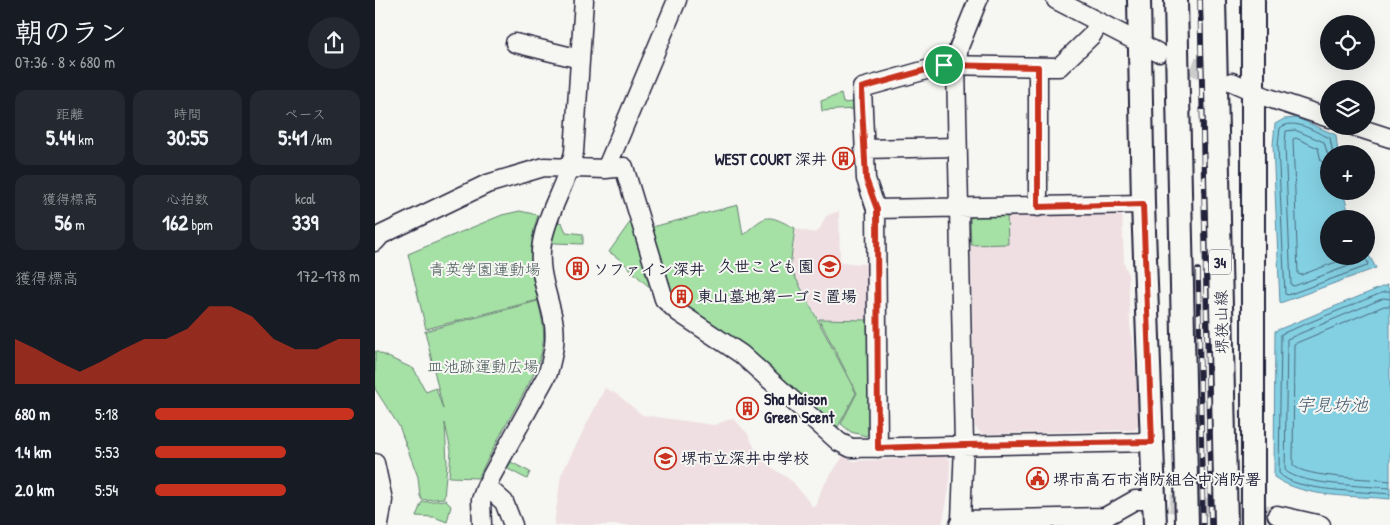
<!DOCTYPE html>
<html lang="ja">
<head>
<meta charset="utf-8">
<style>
	:root { --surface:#171b24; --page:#242831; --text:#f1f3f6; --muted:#9ea1a6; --accent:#c8321e }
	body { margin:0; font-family:"Patrick Hand","Klee One",sans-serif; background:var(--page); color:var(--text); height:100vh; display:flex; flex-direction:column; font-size:19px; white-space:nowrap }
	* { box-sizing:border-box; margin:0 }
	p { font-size:16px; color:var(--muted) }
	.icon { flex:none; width:28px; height:28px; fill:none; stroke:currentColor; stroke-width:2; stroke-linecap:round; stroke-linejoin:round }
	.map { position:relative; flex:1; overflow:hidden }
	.panel { display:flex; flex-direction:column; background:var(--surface); width:375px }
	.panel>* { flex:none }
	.tools { position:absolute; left:945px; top:15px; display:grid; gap:10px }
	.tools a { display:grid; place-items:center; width:55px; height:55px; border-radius:50%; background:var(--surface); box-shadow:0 5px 20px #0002; font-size:25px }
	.pin { position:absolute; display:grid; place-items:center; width:42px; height:42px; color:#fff; margin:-21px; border:2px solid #fff; border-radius:50%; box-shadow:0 1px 5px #0007 }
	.round { display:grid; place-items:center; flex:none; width:52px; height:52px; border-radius:26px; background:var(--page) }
	.head { display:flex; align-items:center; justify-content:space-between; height:85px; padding:0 15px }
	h1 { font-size:28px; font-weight:700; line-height:38px }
	.metrics { display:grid; grid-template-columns:repeat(3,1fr); gap:8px; height:85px; padding:5px 15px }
	.metrics div { display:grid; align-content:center; border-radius:12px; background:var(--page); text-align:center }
	.metrics b { font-size:21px; font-weight:700 }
	.metrics small { font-size:14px; font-weight:400 }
	.metrics p { font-size:14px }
	.chart { height:140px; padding:10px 15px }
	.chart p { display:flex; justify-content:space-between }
	.chart svg { width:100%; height:90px; margin-top:5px; fill:var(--accent); opacity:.7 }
	ul { padding:0 15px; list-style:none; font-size:16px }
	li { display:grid; grid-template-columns:80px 60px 1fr; align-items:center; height:38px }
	li i { height:12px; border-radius:6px; background:var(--accent) }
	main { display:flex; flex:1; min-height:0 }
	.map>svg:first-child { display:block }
	.built { fill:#efdfe2 }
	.green { fill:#a5e0a5; stroke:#648170 }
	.water { fill:#84d0e3; stroke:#5d8aa0 }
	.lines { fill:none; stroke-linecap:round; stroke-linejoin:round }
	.shore { stroke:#49687e; stroke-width:1 }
	.minor-tunnel { stroke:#cccccd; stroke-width:18; stroke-dasharray:18 9; stroke-linecap:butt }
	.minor-casing { stroke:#22223b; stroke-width:21 }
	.major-casing { stroke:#22223b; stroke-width:26 }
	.minor { stroke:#f6f6f2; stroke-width:18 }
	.major { stroke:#f6f6f2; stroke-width:22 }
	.rail-casing { stroke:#22223b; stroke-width:5.5 }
	.rail { stroke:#f6f6f2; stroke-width:4; stroke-dasharray:11; stroke-linecap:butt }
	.route-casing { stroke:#fff; stroke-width:10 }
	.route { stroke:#c8321e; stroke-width:6 }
	.labels { text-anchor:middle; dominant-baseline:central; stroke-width:4; stroke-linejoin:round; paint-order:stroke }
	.shield { fill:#f6f6f2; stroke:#626272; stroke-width:1 }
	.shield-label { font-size:15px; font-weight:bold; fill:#22223b }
	.poi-label { font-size:16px; font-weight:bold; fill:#22223b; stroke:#f6f6f2; text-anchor:start }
	.park-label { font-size:16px; fill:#495b5b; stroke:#f6f6f2 }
	.street-label { font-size:16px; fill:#22223b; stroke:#f6f6f2 }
	.water-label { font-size:18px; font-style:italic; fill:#3f566d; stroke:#f6f6f2 }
</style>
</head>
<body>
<main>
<section class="panel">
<div class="head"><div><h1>朝のラン</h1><p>07:36 · 8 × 680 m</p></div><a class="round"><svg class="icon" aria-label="share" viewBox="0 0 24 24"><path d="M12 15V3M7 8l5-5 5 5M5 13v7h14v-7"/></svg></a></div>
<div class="metrics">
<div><p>距離</p><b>5.44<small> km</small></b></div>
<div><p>時間</p><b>30:55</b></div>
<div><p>ペース</p><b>5:41<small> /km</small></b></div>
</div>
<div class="metrics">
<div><p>獲得標高</p><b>56<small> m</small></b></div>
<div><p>心拍数</p><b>162<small> bpm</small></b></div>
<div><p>kcal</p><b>339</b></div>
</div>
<div class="chart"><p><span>獲得標高</span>172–178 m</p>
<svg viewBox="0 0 160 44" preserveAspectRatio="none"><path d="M0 44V22L10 27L20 33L30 38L40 33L50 27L60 22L70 22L80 17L90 6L100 6L110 11L120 22L130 27L140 27L150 22L160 22V44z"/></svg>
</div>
<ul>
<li><b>680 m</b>5:18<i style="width:97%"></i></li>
<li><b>1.4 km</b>5:53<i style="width:64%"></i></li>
<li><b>2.0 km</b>5:54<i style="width:64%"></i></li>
</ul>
</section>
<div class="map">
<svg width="1015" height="525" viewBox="0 0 1015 525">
	<rect width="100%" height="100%" fill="#f6f6f2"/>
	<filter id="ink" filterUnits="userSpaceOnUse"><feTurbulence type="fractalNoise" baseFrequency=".02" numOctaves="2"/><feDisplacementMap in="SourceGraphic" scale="10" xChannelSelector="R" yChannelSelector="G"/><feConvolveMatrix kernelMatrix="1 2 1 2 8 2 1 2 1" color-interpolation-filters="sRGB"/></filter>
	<g filter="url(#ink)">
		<path class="built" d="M464,211L465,263L494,264V319H444L415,268L421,229L440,233L444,230L451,216Z
			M747,212L749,263L753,273L755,325L762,377L765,423L760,430L607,434L600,427L595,219L599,214Z
			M230,388L243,395L267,415L339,425L358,418L372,433L386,460L418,482L438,507L441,506L447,488L469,455L478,461L568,456L575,460L574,489L567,525H179L186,475Z"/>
		<path class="green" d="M466,94L468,103L478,102L479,109L447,111L446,101Z
			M363,205L368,235C393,213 391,214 420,228L415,267L481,393L463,427L400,373L381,354L317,311L298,295L277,227Z
			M145,211L163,215C153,247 154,268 163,300L51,329L33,254L127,215Z
			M632,213L633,244L596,245L595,219L599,214Z
			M258,218L279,287L276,288C261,277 250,261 234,252Z
			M181,221L187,223L191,232L208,234V244L179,243L174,238Z
			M163,301C166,315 170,328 168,343C166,366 152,386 141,407C128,430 115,454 103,478L74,477L76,451L70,423L72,463L69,498L47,500L45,496L43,477L24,426L0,389V351L39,369L51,392L61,388L68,409L50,331Z
			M444,319L494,320L495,432L491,436L476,432L466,424L482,393Z
			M132,460L155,472L152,479L129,467Z
			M70,500L76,506L72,522L59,517L41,516L47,502Z"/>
		<path class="water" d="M922,118L961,135L963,154H954V191H968L975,219H954V256H991V250L1001,268L905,303L898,145L900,124L909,119Z
			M1012,285L1015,292V499C977,495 931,499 899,477L900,331Z"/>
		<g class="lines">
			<path class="shore" d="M958,154L955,138C940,132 919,117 905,128L903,145L910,294L913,295L992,266L993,263L989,256
				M954,159L949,142L920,130L911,131L910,145L916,285L919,286L982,263L984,260L982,256
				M954,170L946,161L943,148L921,138L918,139L923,274L926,275L972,258L973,256
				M1015,292H1009L906,334L904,473C919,492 990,491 1015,494
				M1015,299L1009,298L912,339L910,470C923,485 993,486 1015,488
				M1015,306H1009L919,344L918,465C930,478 995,478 1015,481"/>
			<path class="minor-tunnel" d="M792,56L851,79
				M768,500L902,515"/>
			<defs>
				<path id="minor" d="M681,0L784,53
					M140,43L205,59
					M663,67V207
					M857,82L891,97L954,118
					M978,126L1015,138
					M489,149L582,147
					M231,169L302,0
					M501,209L768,204
					M0,242L6,235L112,184L169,167L231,169L249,167L289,299L303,312L366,354L464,442L476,448L777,442
					M503,448L501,209L491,179L487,88L569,65L684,67L717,35L724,23
					M0,463L8,500L4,525
					M111,486L129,502L138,525
					M902,515L946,525
					M586,520L730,517L760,500H767
					M107,525L106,500L111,486L173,373C178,355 182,338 178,319C173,294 162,270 167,243C172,212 192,183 199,152L209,0
					M584,525L586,520L589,445L581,66L584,47L603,0"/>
				<path id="major" d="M764,0L768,204L780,525
					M801,0L812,525
					M839,0L851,525
					M878,0V525"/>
			</defs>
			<use href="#minor" class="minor-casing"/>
			<use href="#major" class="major-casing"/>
			<use href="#minor" class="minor"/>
			<use href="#major" class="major"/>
			<defs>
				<path id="rail" d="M825,0L836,525
					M823,270L828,525"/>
			</defs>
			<use href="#rail" class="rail-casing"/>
			<use href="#rail" class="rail"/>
		</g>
	</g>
	<g class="lines" filter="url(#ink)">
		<defs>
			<path id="route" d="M569,65L663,67V207L768,204L777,442L589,445L503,448L502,209L491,179L486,88Z"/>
		</defs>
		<use href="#route" class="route-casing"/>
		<use href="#route" class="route"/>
	</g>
	<defs>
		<symbol id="building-ring" viewBox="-11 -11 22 22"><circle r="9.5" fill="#f6f6f2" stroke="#c8321e" stroke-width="1.5"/><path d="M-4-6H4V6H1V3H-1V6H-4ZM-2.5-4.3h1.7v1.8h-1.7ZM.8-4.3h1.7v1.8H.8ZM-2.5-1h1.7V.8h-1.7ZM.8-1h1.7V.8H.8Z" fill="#c8321e"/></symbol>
		<symbol id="school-ring" viewBox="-11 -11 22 22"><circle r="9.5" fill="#f6f6f2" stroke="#c8321e" stroke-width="1.5"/><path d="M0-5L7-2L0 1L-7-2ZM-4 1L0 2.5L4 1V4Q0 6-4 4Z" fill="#c8321e"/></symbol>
		<symbol id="civic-ring" viewBox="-11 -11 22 22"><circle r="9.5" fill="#f6f6f2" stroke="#c8321e" stroke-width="1.5"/><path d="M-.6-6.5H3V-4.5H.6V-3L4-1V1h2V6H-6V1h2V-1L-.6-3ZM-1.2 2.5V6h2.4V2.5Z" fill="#c8321e"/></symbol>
	</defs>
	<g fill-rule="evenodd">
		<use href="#building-ring" x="456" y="146" width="25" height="25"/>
		<use href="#school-ring" x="442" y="254" width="25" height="25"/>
		<use href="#building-ring" x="190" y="256" width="25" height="25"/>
		<use href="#building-ring" x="294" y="284" width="25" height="25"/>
		<use href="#building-ring" x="360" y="396" width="25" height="25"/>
		<use href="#school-ring" x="278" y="446" width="25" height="25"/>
		<use href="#civic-ring" x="650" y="466" width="25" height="25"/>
	</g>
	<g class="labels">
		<rect class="shield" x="834" y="249.5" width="22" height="25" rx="4"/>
		<g class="shield-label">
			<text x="845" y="262">34</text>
		</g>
		<g class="poi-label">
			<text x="452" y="159" text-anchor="end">WEST COURT 深井</text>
			<text x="439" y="266" text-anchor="end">久世こども園</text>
			<text x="218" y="269">ソファイン深井</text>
			<text x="322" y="296">東山墓地第一ゴミ置場</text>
			<text x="389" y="399">Sha Maison<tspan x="389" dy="18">Green Scent</tspan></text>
			<text x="306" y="458">堺市立深井中学校</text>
			<text x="678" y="479">堺市高石市消防組合中消防署</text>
		</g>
		<g class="park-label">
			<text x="110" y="269">青英学園運動場</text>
			<text x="108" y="366">皿池跡運動広場</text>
		</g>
		<g class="street-label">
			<text transform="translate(846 322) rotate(-91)">堺狭山線</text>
		</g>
		<g class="water-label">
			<text x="957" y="404">宇見坊池</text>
		</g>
	</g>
</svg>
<div class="tools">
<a><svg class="icon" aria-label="locate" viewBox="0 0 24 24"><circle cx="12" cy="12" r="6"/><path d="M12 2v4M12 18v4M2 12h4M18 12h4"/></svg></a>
<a><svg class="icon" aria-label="layers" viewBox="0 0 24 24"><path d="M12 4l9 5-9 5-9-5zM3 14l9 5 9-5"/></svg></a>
<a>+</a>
<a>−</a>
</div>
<div class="pin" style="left:569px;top:65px;background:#1e9e55"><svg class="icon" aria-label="arrive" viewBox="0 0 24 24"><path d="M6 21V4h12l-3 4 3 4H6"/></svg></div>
</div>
</main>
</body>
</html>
